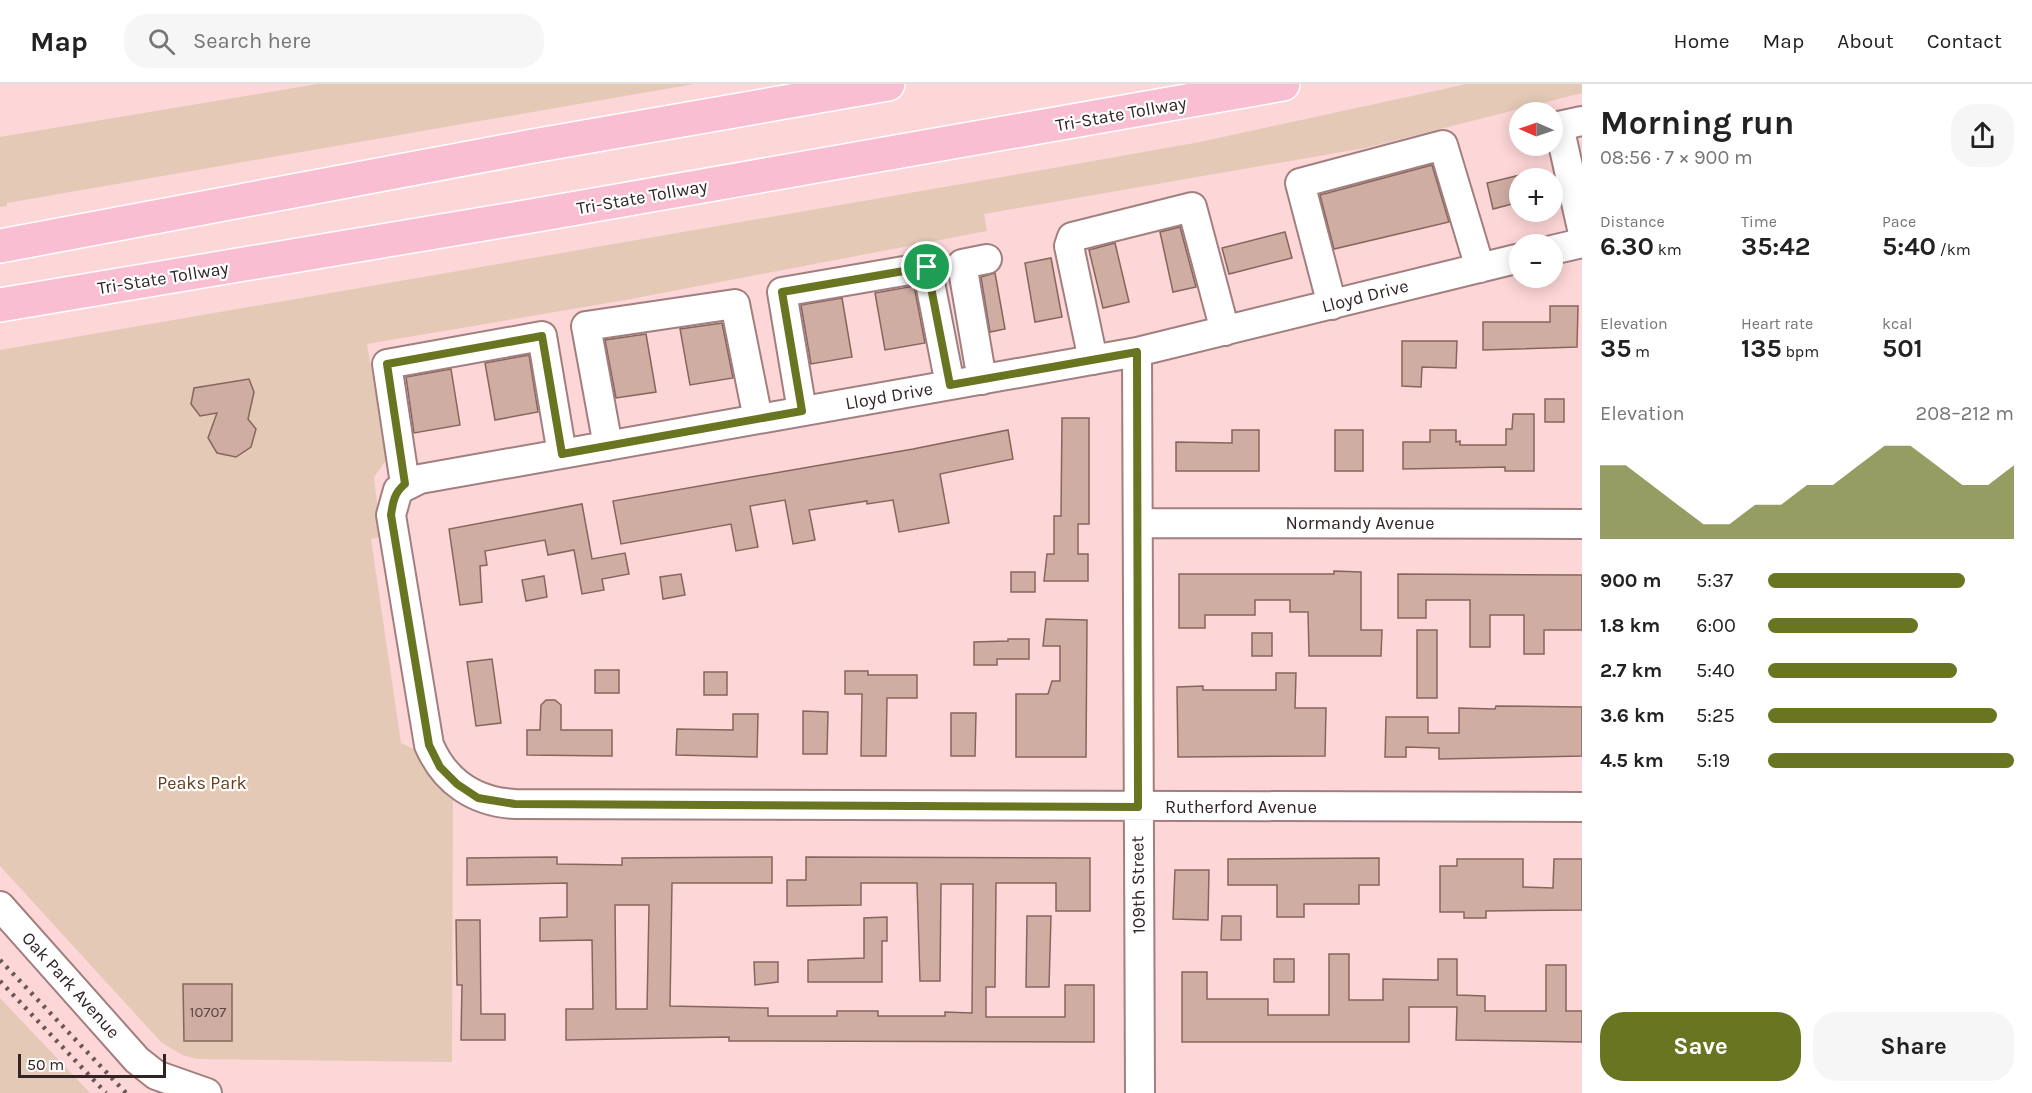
<!DOCTYPE html>
<html lang="en">
<head>
<meta charset="utf-8">
<style>
	:root { --surface:#fff; --page:#f6f6f6; --text:#222; --muted:#767676; --line:#e0e0e0; --accent:#6a7521 }
	body { margin:0; font-family:Karla,sans-serif; background:var(--page); color:var(--text); height:100vh; display:flex; flex-direction:column; font-size:22px; white-space:nowrap }
	* { box-sizing:border-box; margin:0 }
	p { font-size:20px; color:var(--muted) }
	.icon { flex:none; width:33px; height:33px; fill:none; stroke:currentColor; stroke-width:2; stroke-linecap:round; stroke-linejoin:round }
	.map { position:relative; flex:1; overflow:hidden }
	.side { display:flex; flex-direction:column; background:var(--surface); width:450px }
	.side>* { flex:none }
	.needle { width:39px; rotate:272deg }
	.buttons { position:absolute; left:1509px; top:18px; display:grid; gap:12px }
	.buttons a { display:grid; place-items:center; width:54px; height:54px; border-radius:50%; background:var(--surface); box-shadow:0 3px 15px #0003; font-size:30px }
	.scale { position:absolute; left:18px; bottom:15px; width:148px; box-sizing:border-box; padding-left:6px; border:3px solid #322424; border-top:0; font-size:16px; line-height:21px; white-space:nowrap; color:#322424; -webkit-text-stroke:4px #fff; paint-order:stroke }
	.pin { position:absolute; display:grid; place-items:center; width:51px; height:51px; color:#fff; margin:-26px; border:3px solid #fff; border-radius:50%; box-shadow:0 2px 6px #0007 }
	.round { display:grid; place-items:center; flex:none; width:63px; height:63px; border-radius:24px; background:var(--page) }
	.head { display:flex; align-items:center; justify-content:space-between; height:102px; padding:0 18px }
	h1 { font-size:33px; font-weight:700; line-height:45px }
	.figures { display:grid; grid-template-columns:repeat(3,1fr); gap:9px; height:102px; padding:6px 18px }
	.figures div { display:grid; align-content:center }
	.figures b { font-size:26px; font-weight:700 }
	.figures small { font-size:16px; font-weight:400 }
	.figures p { font-size:16px }
	.chart { height:168px; padding:12px 18px }
	.chart p { display:flex; justify-content:space-between }
	.chart svg { width:100%; height:108px; margin-top:6px; fill:var(--accent); opacity:.7 }
	.primary-button { display:flex; gap:12px; margin-top:auto; padding:12px 18px }
	.primary-button a { flex:1; height:69px; border-radius:24px; background:var(--accent); color:#fff; font-size:24px; font-weight:700; line-height:69px; text-align:center }
	.primary-button a+a { background:var(--page); color:var(--text) }
	ul { padding:0 18px; list-style:none; font-size:20px }
	li { display:grid; grid-template-columns:96px 72px 1fr; align-items:center; height:45px }
	li i { height:15px; border-radius:8px; background:var(--accent) }
	header { display:flex; align-items:center; gap:36px; box-sizing:border-box; height:84px; padding:0 30px; background:var(--surface); border-bottom:2px solid var(--line) }
	header strong { font-size:28px }
	nav { display:flex; gap:33px; margin-inline-start:auto; font-size:21px }
	.search { width:420px; height:54px; background:var(--page); display:flex; align-items:center; gap:15px; box-sizing:border-box; padding:0 21px; border-radius:24px; color:var(--muted); font-size:22px }
	main { display:flex; flex:1; min-height:0 }
	.map>svg:first-child { display:block }
	.green { fill:#e4c9b6 }
	.building { fill:#d0ada3; stroke:#85665c; stroke-width:1.5; fill-rule:evenodd }
	.lines { fill:none; stroke-linecap:round; stroke-linejoin:round }
	.minor-casing { stroke:#a27f7f; stroke-width:32 }
	.highway-casing { stroke:#fff; stroke-width:36 }
	.minor { stroke:#fff; stroke-width:28 }
	.highway { stroke:#f9bed1; stroke-width:33 }
	.rail { stroke:#6b5656; stroke-width:4.5; stroke-dasharray:3 6; stroke-linecap:butt }
	.route-casing { stroke:#fff; stroke-width:12 }
	.route { stroke:#6a7521; stroke-width:8 }
	.labels { text-anchor:middle; dominant-baseline:central; stroke-width:4.5; stroke-linejoin:round; paint-order:stroke }
	.number-label { font-size:15px; fill:#5a4644 }
	.street-label { font-size:18px; fill:#322424; stroke:#fff }
	.park-label { font-size:18px; fill:#673d1b; stroke:#fff }
</style>
</head>
<body>
<header>
<strong>Map</strong>
<div class="search"><svg class="icon" aria-label="search" viewBox="0 0 24 24"><circle cx="10" cy="10" r="6"/><path d="M15 15l6 6"/></svg>Search here</div>
<nav><a>Home</a><a>Map</a><a>About</a><a>Contact</a></nav>
</header>
<main>
<div class="map">
<svg width="1582" height="1009" viewBox="0 0 1582 1009">
	<rect width="100%" height="100%" fill="#fdd6d7"/>
	<path class="green" d="M318,0H694L7,119V122L0,123V53Z
		M1467,0H1582V9L1365,64L984,130L987,147L631,215L367,260L387,375L374,393L381,453L371,455L401,659L423,669L438,702L453,716L452,978L197,975L182,971L161,958L0,782V266L1048,85L1200,58Z
		M0,914L90,1009H0Z"/>
	<path class="building" d="M1432,81L1449,138L1334,165L1320,111Z
		M1520,91V118L1493,125L1487,99Z
		M1180,143L1196,203L1173,208L1160,148Z
		M1285,148L1292,174L1229,190L1222,164Z
		M1115,159L1129,218L1103,224L1089,166Z
		M1051,174L1062,233L1035,238L1025,179Z
		M995,189L1005,245L990,248L981,193Z
		M914,202L925,259L885,266L875,209Z
		M842,214L852,273L811,280L801,221Z
		M1550,222H1578L1577,263L1483,266V238H1550Z
		M722,239L733,294L690,301L680,245Z
		M646,250L656,308L616,314L605,256Z
		M1402,257H1457L1456,284L1422,283L1421,303L1402,302Z
		M529,271L538,328L495,336L485,279Z
		M451,285L460,341L414,349L406,293Z
		M249,295L254,308L248,335L256,345L251,363L236,373L217,369L208,354L217,329L200,332L191,320L194,304Z
		M1545,315H1564V338H1545Z
		M1513,330H1534V387H1505V383L1403,385V358H1430V346H1456V358L1460,357V361H1506V345H1512Z
		M1062,334H1089V440H1078V470H1088V497H1044L1047,470H1054V432H1061Z
		M1008,346L1013,375L940,390L949,439L899,448L893,416L867,420V417L809,426L815,456L793,460L785,416L750,422L758,463L736,467L731,440L621,460L613,417L913,365Z
		M1232,346H1259V387H1176V358L1232,359Z
		M1335,346H1363V387H1335Z
		M582,420L592,475L625,469L629,490L602,495L604,506L582,510L574,466L548,471L545,456L485,467L487,481L480,482L482,518L460,521L449,445Z
		M1334,487L1361,488V546H1382L1381,572H1309L1308,528H1290V516H1255V531H1205V544H1179V490H1334Z
		M1011,488H1035V508H1011Z
		M681,490L685,511L663,515L660,493Z
		M1398,490L1582,491V546H1544V570H1524V531H1490V563H1470V516H1426V534H1398Z
		M544,492L547,513L526,517L522,496Z
		M1046,535L1087,536L1086,673H1016V610H1048L1052,597H1060V562H1043Z
		M1417,546H1437V614H1417Z
		M1252,549H1272V572H1252Z
		M1008,555H1029V575H997V581H974V558L1008,557Z
		M492,575L501,639L476,642L467,578Z
		M595,586H619V609H595Z
		M845,587H868V591H917V614H887L886,672H861L862,610H845Z
		M704,588H727V611H704Z
		M1276,589H1296L1295,624H1326L1325,672L1178,673L1177,603L1203,602V606H1276Z
		M546,616H555L561,621V646H612V672L527,671V646H540L541,621Z
		M1496,622L1582,623V672L1439,675V664L1406,663V673H1385L1386,633H1428V649H1459V624L1495,625Z
		M803,627L828,628L827,670H803Z
		M951,629H976L975,672H951Z
		M733,630H758L757,673L676,671L677,645L733,646Z
		M557,773V780L622,781V774L772,773V799H672L670,922L768,924V932H837V927H878V932H945V928L972,929L973,800H941L940,897H920L917,799H861V821L787,822V796H806V773L1090,774V827H1056V799H996L995,903H986V933H1065V901H1094V958L729,957V953L566,956V925H593L592,856L540,857V834L567,833V799L467,801V774ZM615,821H649L647,925H616Z
		M1379,774V801H1359V820H1304V833H1277V801H1228V775Z
		M1457,775H1523V803L1553,804L1554,775H1582V826L1486,827V834H1464V828H1440V782H1457Z
		M1175,786H1209L1208,836L1173,835Z
		M1027,832H1051L1049,903H1026Z
		M1222,832H1241V856H1221Z
		M887,833V857H882V898H808V876L864,874V834Z
		M456,836H480L481,930H505V956H461L462,901H457Z
		M1329,870H1349V916H1383V895L1438,896V875H1457V911L1485,912V927H1546V881H1566V927H1582V958L1456,956L1457,923H1409V958H1182V888H1207V915H1268V931H1329Z
		M1274,875H1294V898H1274Z
		M754,878H778V898L755,901Z
		M183,900H232V957H184Z"/>
	<g class="lines">
		<defs>
			<path id="minor" d="M1582,37L1559,42L1582,145
				M1552,166L1582,159
				M1520,174L1137,268L420,395L398,406L391,431L429,661C445,698 475,718 515,720L1582,723
				M1332,221L1300,99L1443,61L1480,184
				M1137,268L1140,1009
				M1093,276L1069,162L1072,153L1192,123L1225,247
				M982,296L962,180L987,175
				M802,327L782,208L927,183L950,301
				M608,362L586,242L735,220L758,335
				M405,400L387,280L542,252L562,370
				M1138,439L1582,440
				M0,822L137,976L156,991L207,1009"/>
			<path id="highway" d="M0,162L533,62L888,0
				M0,221L537,131L1283,0"/>
		</defs>
		<use href="#minor" class="minor-casing"/>
		<use href="#highway" class="highway-casing"/>
		<use href="#minor" class="minor"/>
		<use href="#highway" class="highway"/>
		<path class="rail" d="M0,876L126,1009
			M0,897L106,1009"/>
	</g>
	<g class="lines">
		<defs>
			<path id="route" d="M927,183L950,301L1137,268L1138,723L515,720L478,714L457,700L440,683L429,661L391,431C393,418 394,409 405,400L387,280L542,252L562,370L802,327L782,208Z"/>
		</defs>
		<use href="#route" class="route-casing"/>
		<use href="#route" class="route"/>
	</g>
	<g class="labels">
		<g class="number-label">
			<text x="208" y="928">10707</text>
		</g>
		<g class="street-label">
			<text transform="translate(1121 30) rotate(-10)">Tri-State Tollway</text>
			<text transform="translate(642 113) rotate(-10)">Tri-State Tollway</text>
			<text transform="translate(163 194) rotate(-9)">Tri-State Tollway</text>
			<text transform="translate(1365 212) rotate(-14)">Lloyd Drive</text>
			<text transform="translate(889 312) rotate(-10)">Lloyd Drive</text>
			<text x="1360" y="439">Normandy Avenue</text>
			<text x="1241" y="723">Rutherford Avenue</text>
			<text transform="translate(1138 801) rotate(-91)">109th Street</text>
			<text transform="translate(71 901) rotate(48)">Oak Park Avenue</text>
		</g>
		<g class="park-label">
			<text x="202" y="699">Peaks Park</text>
		</g>
	</g>
</svg>
<div class="buttons">
<a><svg class="needle" viewBox="-14 -14 28 28"><path d="M0-13l5 13h-10z" fill="#e53935"/><path d="M0 13l5-13h-10z" fill="#767676"/></svg></a>
<a>+</a>
<a>−</a>
</div>
<div class="scale">50 m</div>
<div class="pin" style="left:927px;top:183px;background:#1e9e55"><svg class="icon" aria-label="arrive" viewBox="0 0 24 24"><path d="M6 21V4h12l-3 4 3 4H6"/></svg></div>
</div>
<section class="side">
<div class="head"><div><h1>Morning run</h1><p>08:56 · 7 × 900 m</p></div><a class="round"><svg class="icon" aria-label="share" viewBox="0 0 24 24"><path d="M12 15V3M7 8l5-5 5 5M5 13v7h14v-7"/></svg></a></div>
<div class="figures">
<div><p>Distance</p><b>6.30<small> km</small></b></div>
<div><p>Time</p><b>35:42</b></div>
<div><p>Pace</p><b>5:40<small> /km</small></b></div>
</div>
<div class="figures">
<div><p>Elevation</p><b>35<small> m</small></b></div>
<div><p>Heart rate</p><b>135<small> bpm</small></b></div>
<div><p>kcal</p><b>501</b></div>
</div>
<div class="chart"><p><span>Elevation</span>208–212 m</p>
<svg viewBox="0 0 160 44" preserveAspectRatio="none"><path d="M0 44V14L10 14L20 22L30 30L40 38L50 38L60 30L70 30L80 22L90 22L100 14L110 6L120 6L130 14L140 22L150 22L160 14V44z"/></svg>
</div>
<ul>
<li><b>900 m</b>5:37<i style="width:80%"></i></li>
<li><b>1.8 km</b>6:00<i style="width:61%"></i></li>
<li><b>2.7 km</b>5:40<i style="width:77%"></i></li>
<li><b>3.6 km</b>5:25<i style="width:93%"></i></li>
<li><b>4.5 km</b>5:19<i style="width:100%"></i></li>
</ul>
<div class="primary-button"><a>Save</a><a>Share</a></div>
</section>
</main>
</body>
</html>
